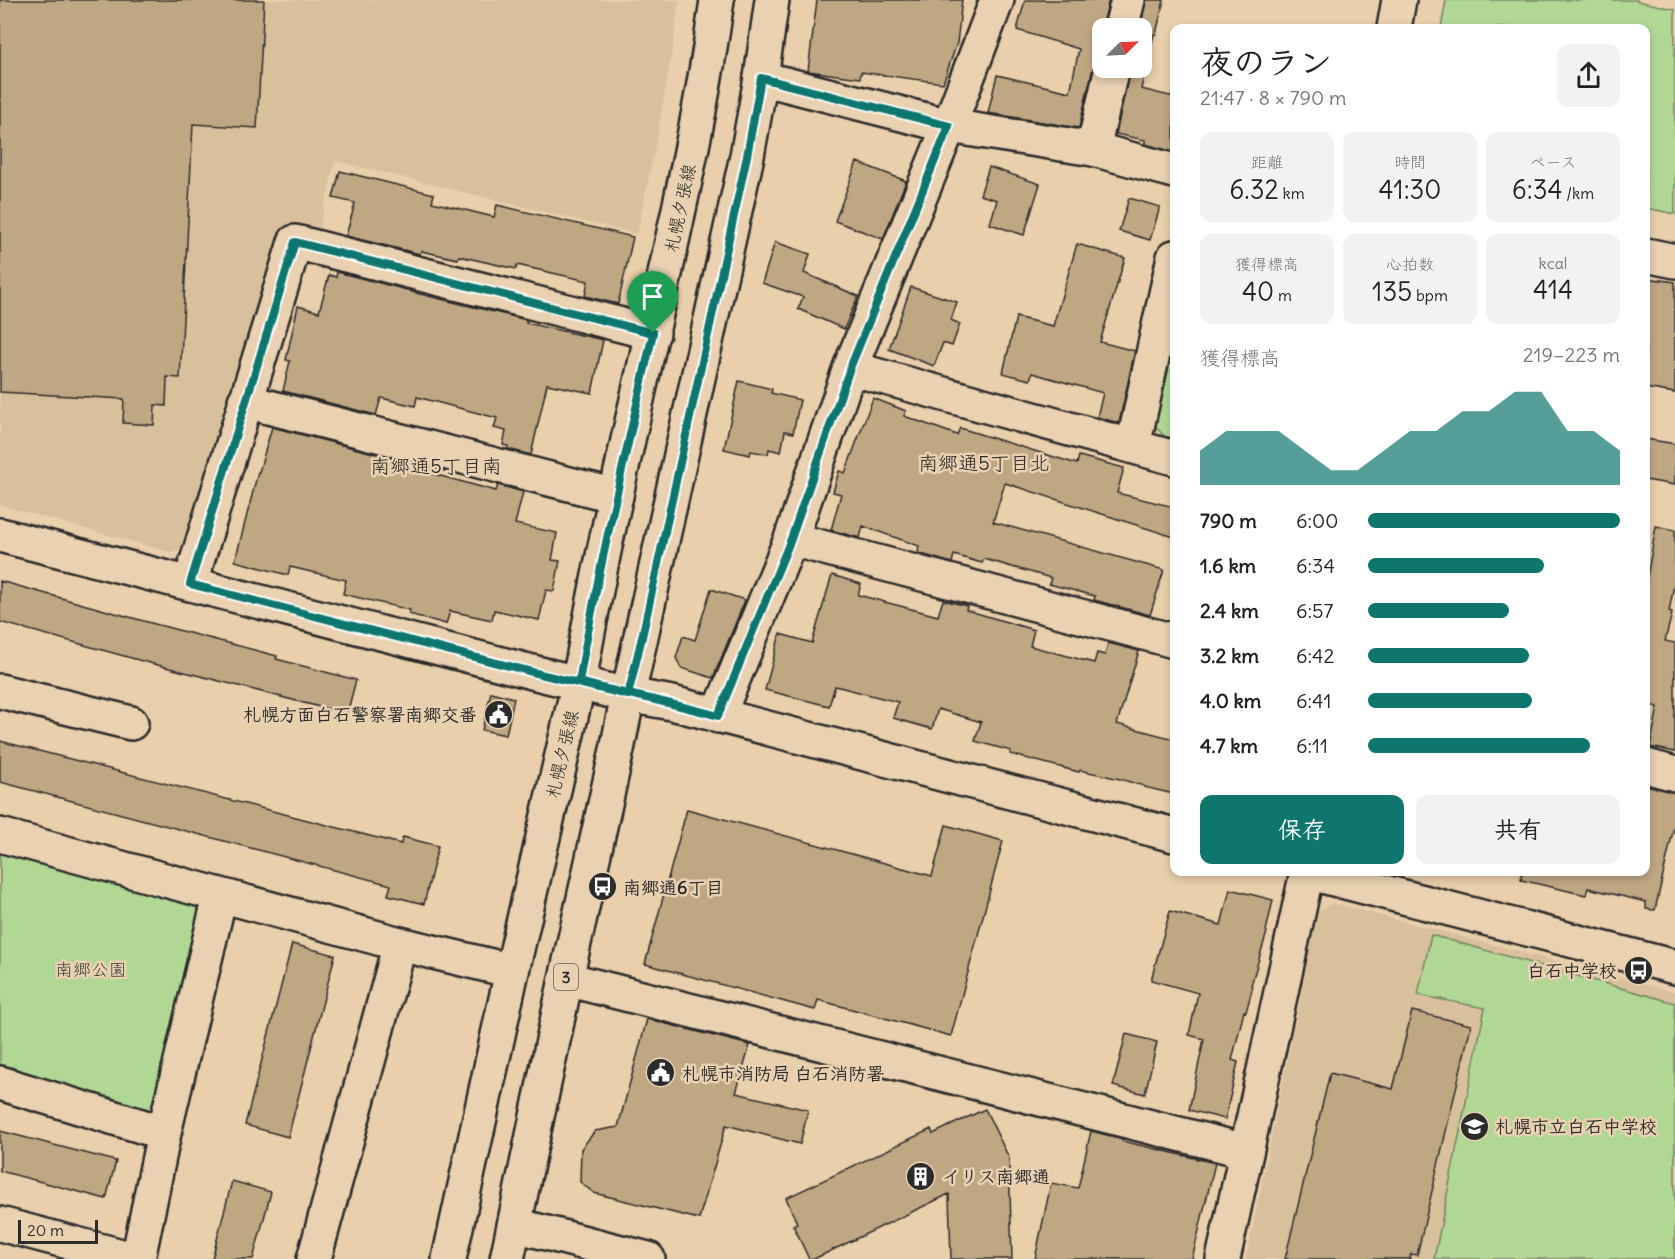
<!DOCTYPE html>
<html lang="ja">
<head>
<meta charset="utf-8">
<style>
	:root { --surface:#fff; --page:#f2f2f2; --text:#222; --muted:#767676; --accent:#0f766e }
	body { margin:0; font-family:Delius,"Klee One",sans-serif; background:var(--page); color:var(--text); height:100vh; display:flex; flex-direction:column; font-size:22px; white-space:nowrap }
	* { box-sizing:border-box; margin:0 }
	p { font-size:20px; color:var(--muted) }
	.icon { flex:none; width:33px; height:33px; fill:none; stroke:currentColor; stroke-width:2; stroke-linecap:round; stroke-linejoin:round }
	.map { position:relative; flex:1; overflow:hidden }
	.details { position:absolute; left:1170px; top:24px; width:480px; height:852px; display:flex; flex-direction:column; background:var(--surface); border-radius:12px; box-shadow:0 3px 9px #0003 }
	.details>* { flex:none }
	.needle { width:39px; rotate:66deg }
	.tools { position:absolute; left:1092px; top:18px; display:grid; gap:12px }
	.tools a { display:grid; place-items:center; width:60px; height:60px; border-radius:12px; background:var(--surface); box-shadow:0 3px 9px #0003; font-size:30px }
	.scale { position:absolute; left:18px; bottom:15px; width:80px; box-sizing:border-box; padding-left:6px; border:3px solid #2b2b2b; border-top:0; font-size:16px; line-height:21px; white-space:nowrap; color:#2b2b2b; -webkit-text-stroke:4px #e9d1b1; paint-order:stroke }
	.pin { position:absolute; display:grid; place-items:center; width:51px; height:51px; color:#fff; margin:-62px -26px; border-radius:50% 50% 50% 0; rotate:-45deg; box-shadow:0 0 6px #0007 }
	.pin .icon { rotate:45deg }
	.round { display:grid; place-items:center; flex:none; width:63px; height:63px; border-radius:12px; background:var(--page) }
	.overview { display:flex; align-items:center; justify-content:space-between; height:102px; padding:0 30px }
	h1 { font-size:33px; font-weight:600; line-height:45px }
	.figures { display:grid; grid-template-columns:repeat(3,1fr); gap:9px; height:102px; padding:6px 30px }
	.figures div { display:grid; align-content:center; border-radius:12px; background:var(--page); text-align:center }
	.figures b { font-size:26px; font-weight:600 }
	.figures small { font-size:16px; font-weight:400 }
	.figures p { font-size:16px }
	.chart { height:168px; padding:12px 30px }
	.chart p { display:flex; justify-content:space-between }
	.chart svg { width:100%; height:108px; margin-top:6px; fill:var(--accent); opacity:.7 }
	.action { display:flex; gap:12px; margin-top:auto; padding:12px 30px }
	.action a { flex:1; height:69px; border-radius:12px; background:var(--accent); color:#fff; font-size:24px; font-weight:600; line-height:69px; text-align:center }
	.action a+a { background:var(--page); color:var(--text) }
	ul { padding:0 30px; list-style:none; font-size:20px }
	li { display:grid; grid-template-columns:96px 72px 1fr; align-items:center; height:45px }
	li i { height:15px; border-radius:8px; background:var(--accent) }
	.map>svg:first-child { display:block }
	.built { fill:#d9c09d }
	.green { fill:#b0d894; stroke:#6e8260; stroke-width:1.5 }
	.building { fill:#c0a784; stroke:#2b2b2b; stroke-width:1.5 }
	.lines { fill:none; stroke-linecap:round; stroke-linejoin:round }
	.minor-casing { stroke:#2b2b2b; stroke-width:38 }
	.major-casing { stroke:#2b2b2b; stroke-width:38 }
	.minor { stroke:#e9d1b1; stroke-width:33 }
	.major { stroke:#e9d1b1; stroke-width:33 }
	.route-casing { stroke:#fff; stroke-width:12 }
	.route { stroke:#0f766e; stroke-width:8 }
	.labels { text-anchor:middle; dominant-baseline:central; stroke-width:5; stroke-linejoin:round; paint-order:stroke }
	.shield { fill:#e9d1b1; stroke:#645d53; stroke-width:1.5 }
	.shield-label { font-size:16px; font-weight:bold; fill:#2b2b2b }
	.street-label { font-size:18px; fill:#2b2b2b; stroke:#e9d1b1 }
	.poi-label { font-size:18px; font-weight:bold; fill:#2b2b2b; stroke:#e9d1b1; text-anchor:start }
	.park-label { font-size:18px; fill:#3f453b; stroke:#e9d1b1 }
	.neighbourhood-label { font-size:20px; fill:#2b2b2b; stroke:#e9d1b1 }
</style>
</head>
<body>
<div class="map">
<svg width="1675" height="1259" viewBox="0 0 1675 1259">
	<rect width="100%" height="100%" fill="#e9cfab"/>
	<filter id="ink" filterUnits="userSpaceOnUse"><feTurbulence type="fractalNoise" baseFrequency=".0167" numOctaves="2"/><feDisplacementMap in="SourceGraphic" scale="12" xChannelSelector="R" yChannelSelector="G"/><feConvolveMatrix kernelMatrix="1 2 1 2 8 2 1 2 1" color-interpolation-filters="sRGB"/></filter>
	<g filter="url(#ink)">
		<path class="built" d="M0,0H679L674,40L658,132L637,234L335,161L318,235L292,229L184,546L173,553L0,505Z
			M1333,903L1675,992V1259H1246L1318,911Z"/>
		<path class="green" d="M1446,0H1637V1L1675,9V214L1646,208V28H1441Z
			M1174,341V438L1164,436L1154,425Z
			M0,847L201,905L150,1115L0,1065Z
			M1431,935L1675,1003V1259H1434L1485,1008L1418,995Z"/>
		<path class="building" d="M0,0H264L257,128L193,124L180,378L167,377L166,406L155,405L154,425L123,423L124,399L0,392Z
			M817,0H962L957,43L943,83L861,72L860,78L808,71Z
			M1025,0H1109L1103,24L1102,52L1098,56L1094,64L1079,128L988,113L997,75L1070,92L1079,49L1017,30Z
			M1146,0H1164L1156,34H1154L1141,89L1174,97V152L1145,144V140L1116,134L1130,68H1142V28H1140Z
			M857,162L906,181L883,239L835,221Z
			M989,167L1040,184L1024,235L990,224L997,200L980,195Z
			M340,171L434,194L432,202L494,217L497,205L633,237L618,304L585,296L588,281L517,265L516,269L459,256L458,259L421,251L420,254L346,236L355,203L333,198Z
			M1129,198L1160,207L1150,240L1119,231Z
			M775,242L810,254L804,273L858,296L844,329L798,309L803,297L762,283Z
			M1077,244L1125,258L1100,342L1135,351L1119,423L1097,417L1103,393L1032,373L1030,380L1003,373L1016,317L1053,326Z
			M337,272L411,291V292L527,320L526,323L603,340L592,393L547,384L531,455L508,449V446L503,445L506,431L494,428L497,418L417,397L415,406L381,398L376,415L283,391L290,361L286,360L298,306L319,312L329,275L336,277Z
			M1646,278L1675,282V393L1646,388Z
			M911,287L957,302L951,320L960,324L952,346L943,343L934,366L889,349Z
			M739,381L772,389L771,393L800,400L793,433L785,431L781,452L769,449L768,454L751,451L750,455L724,449Z
			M873,398L906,411L904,416L957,435L960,428L1077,464L1079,456L1124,468L1117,493L1174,507V537L1005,483L993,522L1164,570L1150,615L1094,600L1095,596L1049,584L1051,578L984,559L982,563L954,555L952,563L918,553L919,546L863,526L860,538L831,530L841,494L833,492L839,471L845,473Z
			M272,427L377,454L405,463L404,466L496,491L498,485L523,492L515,524L557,533L552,560L560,561L554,591L546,590L539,620L494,610L492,620L450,611L446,624L409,614L410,610L343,594L346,580L290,567L288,575L235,561L258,472H259Z
			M1646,439L1675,444V485L1646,480Z
			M1656,526L1675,530V579L1669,612L1672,613L1665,641L1675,643V752L1650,747L1658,707L1646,704V583Z
			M832,575L861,584L858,595L938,616L943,600L967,606L966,610L1034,630L1030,646L1094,663L1097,653L1105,655L1108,643L1139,651L1117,724L1174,739V794L1144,787V786L1120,779L1080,770L1079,772L1010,754L1011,751L975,741L981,722L938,709L932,729L893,718L898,702L835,686L829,706L765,690L780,634L812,643Z
			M0,581L151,623L277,656L276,659L356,680L347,714L146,662L0,622Z
			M711,589L745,600L713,678L681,668L676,658L683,636L695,640Z
			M491,692L514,698L506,735L482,730Z
			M0,741L401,844L403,837L438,846L424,904L388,895L391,885L0,782Z
			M1646,785L1675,793V823L1655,910L1646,909V902L1588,888L1586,895L1521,880L1522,872H1646Z
			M687,809L932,876L946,825L1003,841L951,1036L818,1000L815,1010L645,964Z
			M1230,889L1273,900L1266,931L1267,932L1251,985L1253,986L1246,1012L1244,1011L1232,1060L1238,1062L1225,1119L1189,1110L1204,1039L1189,1035L1198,993L1151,980L1170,911L1221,925Z
			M292,944L335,955L288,1137L245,1125Z
			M1412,1011L1471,1025L1417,1255L1411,1254L1410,1259H1285L1330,1073L1393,1089Z
			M647,1019L750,1045L736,1093L808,1110L800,1144L726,1125L699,1219L594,1193L580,1182L581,1149L595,1131L618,1127Z
			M1126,1034L1157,1042L1145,1094L1113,1086Z
			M985,1109L1009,1158L1012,1259H951L949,1194L814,1259H809L793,1225L797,1223L786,1198L931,1129L933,1134Z
			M0,1131L116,1161L106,1199L0,1171Z
			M1091,1131L1123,1139L1122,1141L1215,1163L1192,1259H1035L1051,1183L1078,1188Z
			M232,1181L271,1192L253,1259H212Z"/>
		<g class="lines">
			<defs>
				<path id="minor" d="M1121,28L1128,0
					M1394,28L1399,0
					M761,78L949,126L1093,149L1174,171
					M1093,149L1112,68
					M1646,255L1675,261
					M850,368L1174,458
					M245,401L616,496
					M1133,446L1174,257
					M0,535L544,675L628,695L672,703L1174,835
					M791,539L1174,641
					M190,584L295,242L653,333
					M0,691L131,723
					M718,716L791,539L850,368L949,126L997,0
					M1646,766L1675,774
					M0,835L400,944L512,971
					M1307,872L1675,967
					M566,979L1246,1151
					M0,1083L164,1133
					M0,1224L133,1259
					M515,1225L648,1259
					M138,1259L164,1133L220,896
					M314,1259L400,944
					M1223,1259L1307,872"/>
				<path id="major" d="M449,1259L512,971L579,682C604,536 640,391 671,246C689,164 706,83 717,0
					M507,1259L566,979L617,750L628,695L747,156L761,78L772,0"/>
			</defs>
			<use href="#minor" class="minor-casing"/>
			<use href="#major" class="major-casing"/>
			<use href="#minor" class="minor"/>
			<use href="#major" class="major"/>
		</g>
	</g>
	<g class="lines" filter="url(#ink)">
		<defs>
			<path id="route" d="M653,333C627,449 599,565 579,682C625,694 672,703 718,716L791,539L850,368L949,126L761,78L747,156L642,637L628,695L544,675L190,584L295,242L653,333"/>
		</defs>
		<use href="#route" class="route-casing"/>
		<use href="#route" class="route"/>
	</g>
	<defs>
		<symbol id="civic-disc" viewBox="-11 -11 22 22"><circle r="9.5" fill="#2b2b2b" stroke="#e9d1b1"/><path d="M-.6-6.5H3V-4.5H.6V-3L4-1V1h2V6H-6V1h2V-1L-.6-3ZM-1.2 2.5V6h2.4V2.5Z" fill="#fff"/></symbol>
		<symbol id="bus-disc" viewBox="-11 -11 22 22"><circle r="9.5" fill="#2b2b2b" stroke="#e9d1b1"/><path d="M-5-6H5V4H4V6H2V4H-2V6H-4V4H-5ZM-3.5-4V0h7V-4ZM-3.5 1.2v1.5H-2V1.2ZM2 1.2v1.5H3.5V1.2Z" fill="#fff"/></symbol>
		<symbol id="school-disc" viewBox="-11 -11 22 22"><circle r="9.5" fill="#2b2b2b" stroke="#e9d1b1"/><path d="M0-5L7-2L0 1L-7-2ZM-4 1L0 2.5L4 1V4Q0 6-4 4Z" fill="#fff"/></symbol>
		<symbol id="building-disc" viewBox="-11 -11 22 22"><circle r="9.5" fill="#2b2b2b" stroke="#e9d1b1"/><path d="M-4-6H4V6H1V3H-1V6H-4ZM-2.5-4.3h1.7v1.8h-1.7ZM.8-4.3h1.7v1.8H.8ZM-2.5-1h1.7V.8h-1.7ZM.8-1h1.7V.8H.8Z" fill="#fff"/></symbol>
	</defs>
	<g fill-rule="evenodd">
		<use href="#civic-disc" x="482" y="698" width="33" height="33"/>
		<use href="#bus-disc" x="586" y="870" width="33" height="33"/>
		<use href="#bus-disc" x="1622" y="954" width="33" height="33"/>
		<use href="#civic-disc" x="644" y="1056" width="33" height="33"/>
		<use href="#school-disc" x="1458" y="1110" width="33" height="33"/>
		<use href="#building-disc" x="904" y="1160" width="33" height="33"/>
	</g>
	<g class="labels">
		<rect class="shield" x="554" y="964" width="24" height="26" rx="4.5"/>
		<g class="shield-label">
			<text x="566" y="977">3</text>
		</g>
		<g class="street-label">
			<text transform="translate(680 208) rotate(-78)">札幌夕張線</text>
			<text transform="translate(562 754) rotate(-77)">札幌夕張線</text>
		</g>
		<g class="poi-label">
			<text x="477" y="714" text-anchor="end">札幌方面白石警察署南郷交番</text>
			<text x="623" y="887">南郷通6丁目</text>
			<text x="1617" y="970" text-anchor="end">白石中学校</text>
			<text x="682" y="1073">札幌市消防局 白石消防署</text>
			<text x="1495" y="1126">札幌市立白石中学校</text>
			<text x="942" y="1176">イリス南郷通</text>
		</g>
		<g class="park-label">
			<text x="91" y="969">南郷公園</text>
		</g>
		<g class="neighbourhood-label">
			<text x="984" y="462">南郷通5丁目北</text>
			<text x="436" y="465">南郷通5丁目南</text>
		</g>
	</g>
</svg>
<div class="tools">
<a><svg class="needle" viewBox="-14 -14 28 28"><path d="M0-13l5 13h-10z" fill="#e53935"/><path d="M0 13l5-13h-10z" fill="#767676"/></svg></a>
</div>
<div class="scale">20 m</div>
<div class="pin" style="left:653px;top:333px;background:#1e9e55"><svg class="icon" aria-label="arrive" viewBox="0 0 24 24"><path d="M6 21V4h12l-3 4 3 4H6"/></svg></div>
<section class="details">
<div class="overview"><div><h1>夜のラン</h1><p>21:47 · 8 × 790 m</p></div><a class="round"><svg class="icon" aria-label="share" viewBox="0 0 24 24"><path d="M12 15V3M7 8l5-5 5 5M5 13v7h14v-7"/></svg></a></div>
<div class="figures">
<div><p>距離</p><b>6.32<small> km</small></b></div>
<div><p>時間</p><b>41:30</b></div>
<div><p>ペース</p><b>6:34<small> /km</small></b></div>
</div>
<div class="figures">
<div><p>獲得標高</p><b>40<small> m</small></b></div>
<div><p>心拍数</p><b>135<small> bpm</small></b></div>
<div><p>kcal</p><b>414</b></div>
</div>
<div class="chart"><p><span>獲得標高</span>219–223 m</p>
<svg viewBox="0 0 160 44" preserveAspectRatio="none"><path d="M0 44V30L10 22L20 22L30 22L40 30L50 38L60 38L70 30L80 22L90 22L100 14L110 14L120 6L130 6L140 22L150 22L160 30V44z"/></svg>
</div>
<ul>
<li><b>790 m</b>6:00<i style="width:100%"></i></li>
<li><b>1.6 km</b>6:34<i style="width:70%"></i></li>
<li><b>2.4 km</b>6:57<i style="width:56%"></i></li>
<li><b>3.2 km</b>6:42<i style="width:64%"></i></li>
<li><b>4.0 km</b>6:41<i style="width:65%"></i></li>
<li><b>4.7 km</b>6:11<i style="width:88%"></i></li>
</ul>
<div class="action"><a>保存</a><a>共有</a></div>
</section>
</div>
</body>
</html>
